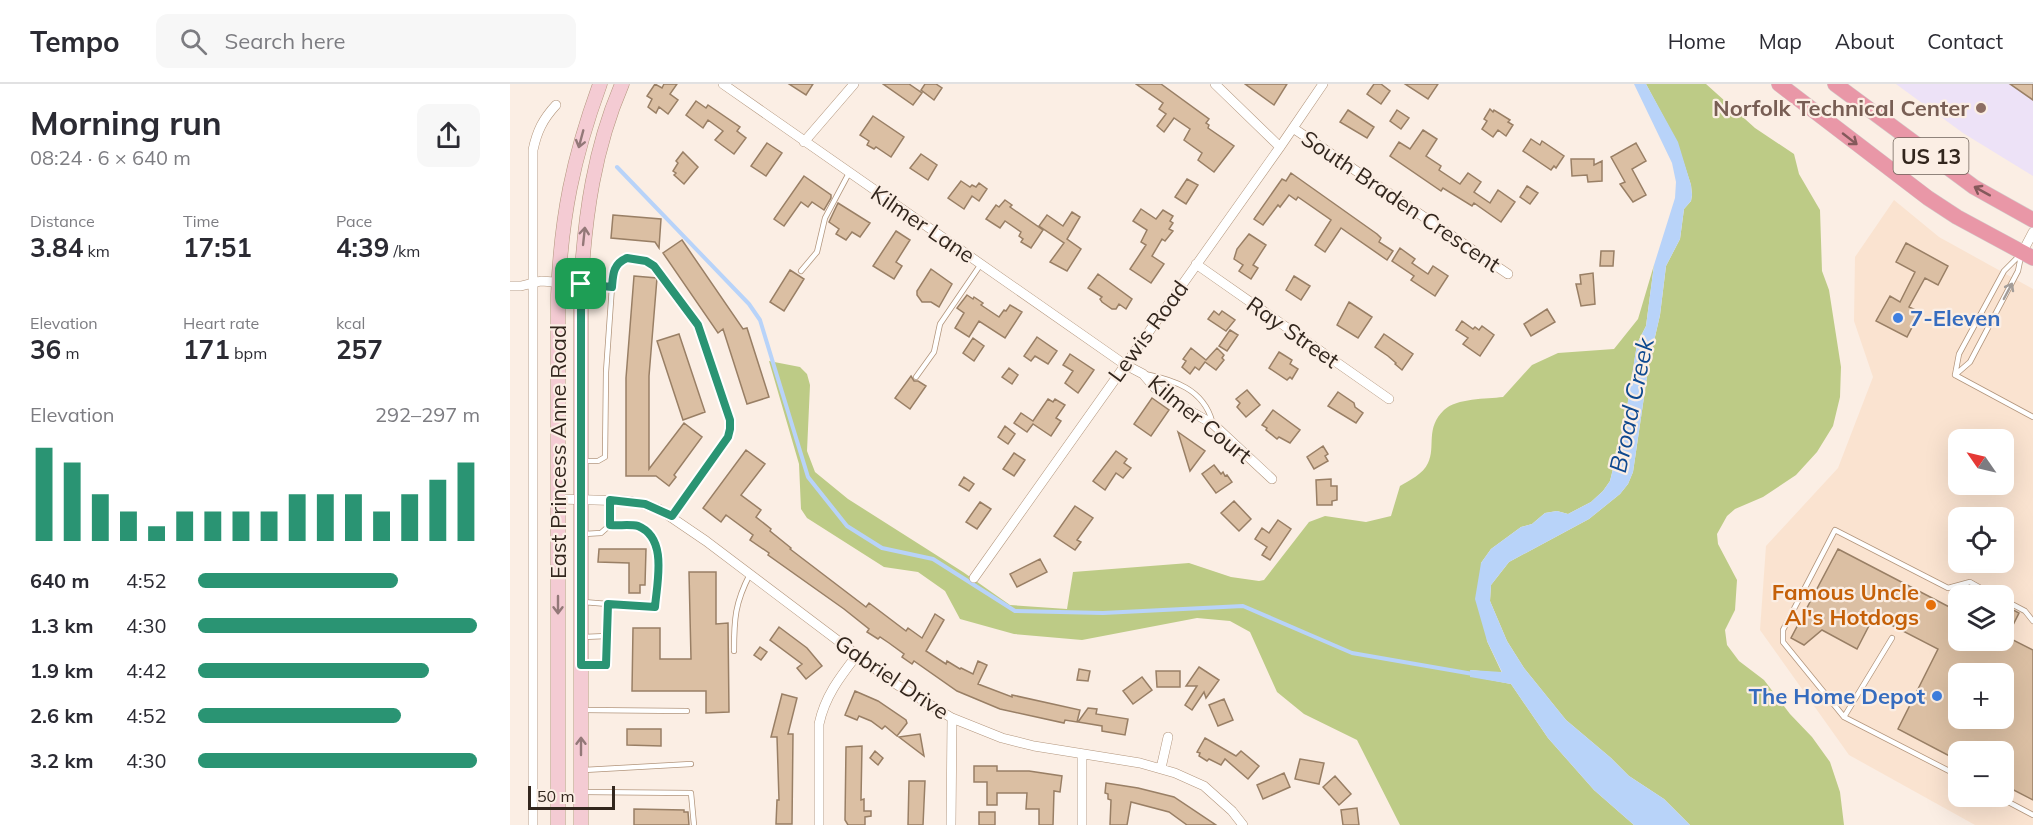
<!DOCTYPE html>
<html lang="en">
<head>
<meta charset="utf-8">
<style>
	:root { --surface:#fff; --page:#f7f7f7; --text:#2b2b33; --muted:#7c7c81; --line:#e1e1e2; --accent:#2a9473 }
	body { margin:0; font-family:Mulish,sans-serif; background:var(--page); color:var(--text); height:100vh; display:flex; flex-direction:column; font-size:22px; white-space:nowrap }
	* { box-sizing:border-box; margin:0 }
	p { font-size:20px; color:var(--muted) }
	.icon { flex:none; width:33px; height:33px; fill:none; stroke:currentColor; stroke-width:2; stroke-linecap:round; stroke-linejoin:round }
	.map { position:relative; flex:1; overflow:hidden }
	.side { display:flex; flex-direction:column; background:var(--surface); width:510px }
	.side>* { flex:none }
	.needle { width:39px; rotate:304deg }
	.fabs { position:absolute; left:1438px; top:345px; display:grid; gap:12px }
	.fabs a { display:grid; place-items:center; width:66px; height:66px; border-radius:12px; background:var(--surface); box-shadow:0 6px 24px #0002; font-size:30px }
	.scale { position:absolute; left:18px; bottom:15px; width:87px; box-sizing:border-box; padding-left:6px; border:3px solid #32261d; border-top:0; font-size:16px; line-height:21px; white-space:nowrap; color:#32261d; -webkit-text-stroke:4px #fbeee4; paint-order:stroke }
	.pin { position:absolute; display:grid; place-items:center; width:51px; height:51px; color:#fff; margin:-26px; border-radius:12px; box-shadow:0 3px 9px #0006 }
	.round { display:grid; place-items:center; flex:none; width:63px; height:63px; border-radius:12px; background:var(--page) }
	.summary { display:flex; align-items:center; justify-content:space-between; height:102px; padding:0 30px }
	h1 { font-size:33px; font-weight:700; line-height:45px }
	.stats { display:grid; grid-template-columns:repeat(3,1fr); gap:9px; height:102px; padding:6px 30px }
	.stats div { display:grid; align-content:center }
	.stats b { font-size:26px; font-weight:700 }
	.stats small { font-size:16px; font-weight:400 }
	.stats p { font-size:16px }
	.chart { height:168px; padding:12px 30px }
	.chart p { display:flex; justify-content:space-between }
	.chart svg { width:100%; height:108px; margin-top:6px; stroke:var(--accent); stroke-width:6 }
	ul { padding:0 30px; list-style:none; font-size:20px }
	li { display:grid; grid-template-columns:96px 72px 1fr; align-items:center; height:45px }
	li i { height:15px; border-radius:8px; background:var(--accent) }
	header { display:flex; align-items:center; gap:36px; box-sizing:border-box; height:84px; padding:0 30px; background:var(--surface); border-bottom:2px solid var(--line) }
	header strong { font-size:28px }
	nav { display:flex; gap:33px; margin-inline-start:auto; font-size:21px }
	.search { width:420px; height:54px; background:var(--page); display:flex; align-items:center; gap:15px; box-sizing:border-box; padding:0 21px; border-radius:12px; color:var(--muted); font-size:22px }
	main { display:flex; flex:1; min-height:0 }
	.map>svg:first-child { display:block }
	.built { fill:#fae3d0; fill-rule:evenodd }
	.education { fill:#ede2f7 }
	.green { fill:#bdcb86 }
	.water { fill:#b8d3f9 }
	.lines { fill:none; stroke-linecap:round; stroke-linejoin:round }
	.stream { stroke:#b8d3f9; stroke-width:4 }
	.building { fill:#dbbfa3; stroke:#997f65; stroke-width:1.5; fill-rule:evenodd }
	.lane-casing { stroke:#b2957c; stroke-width:6 }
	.street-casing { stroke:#b2957c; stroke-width:10 }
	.secondary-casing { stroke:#b2957c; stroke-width:15 }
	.primary-casing { stroke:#d2cfcd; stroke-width:16 }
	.lane { stroke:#fff; stroke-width:4.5 }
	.street { stroke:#fff; stroke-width:9 }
	.secondary { stroke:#f4cbd3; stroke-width:14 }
	.primary { stroke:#e997a7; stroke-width:15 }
	.oneway { stroke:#937878 }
	.oneway2 { stroke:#84595b }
	.oneway3 { stroke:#a39d99 }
	.route-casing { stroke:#fff; stroke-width:12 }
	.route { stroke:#2a9473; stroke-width:8 }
	.education-dot { fill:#8d6e63; stroke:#fbeee4; stroke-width:2 }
	.shop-dot { fill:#3f7fe0; stroke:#fbeee4; stroke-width:2 }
	.food-dot { fill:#e8710a; stroke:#fbeee4; stroke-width:2 }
	.labels { text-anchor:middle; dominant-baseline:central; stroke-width:4.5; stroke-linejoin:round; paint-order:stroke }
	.shield { fill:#fbeee4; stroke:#6e6259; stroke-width:1.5 }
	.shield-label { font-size:21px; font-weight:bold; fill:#32261d }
	.education-label { font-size:22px; font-weight:bold; fill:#785e54; stroke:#fbeee4; text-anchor:end }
	.street-label { font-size:22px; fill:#32261d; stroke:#fbeee4 }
	.shop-label { font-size:22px; font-weight:bold; fill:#366cbe; stroke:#fbeee4; text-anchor:start }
	.food-label { font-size:22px; font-weight:bold; fill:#c56008; stroke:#fbeee4; text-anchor:end }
	.water-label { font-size:24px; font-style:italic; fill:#0d488f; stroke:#fbeee4 }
</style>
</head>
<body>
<header>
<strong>Tempo</strong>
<div class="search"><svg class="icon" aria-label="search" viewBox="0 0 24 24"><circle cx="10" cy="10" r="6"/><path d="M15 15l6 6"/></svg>Search here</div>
<nav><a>Home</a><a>Map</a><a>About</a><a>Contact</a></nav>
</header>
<main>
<section class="side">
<div class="summary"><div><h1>Morning run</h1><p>08:24 · 6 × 640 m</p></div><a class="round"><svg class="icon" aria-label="share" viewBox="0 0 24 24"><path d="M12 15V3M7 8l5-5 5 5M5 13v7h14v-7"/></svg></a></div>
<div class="stats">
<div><p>Distance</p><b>3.84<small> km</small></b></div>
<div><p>Time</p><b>17:51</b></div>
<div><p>Pace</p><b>4:39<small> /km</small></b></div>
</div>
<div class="stats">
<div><p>Elevation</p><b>36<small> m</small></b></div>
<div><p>Heart rate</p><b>171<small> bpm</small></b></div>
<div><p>kcal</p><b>257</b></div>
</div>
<div class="chart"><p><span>Elevation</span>292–297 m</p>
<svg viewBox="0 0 160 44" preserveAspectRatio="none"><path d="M5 44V6M15 44V12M25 44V25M35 44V32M45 44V38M55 44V32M65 44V32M75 44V32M85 44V32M95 44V25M105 44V25M115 44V25M125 44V32M135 44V25M145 44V19M155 44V12"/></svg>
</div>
<ul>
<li><b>640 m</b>4:52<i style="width:71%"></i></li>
<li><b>1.3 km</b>4:30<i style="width:99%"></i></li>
<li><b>1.9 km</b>4:42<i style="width:82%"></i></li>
<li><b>2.6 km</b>4:52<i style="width:72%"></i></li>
<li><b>3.2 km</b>4:30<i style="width:99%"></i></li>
</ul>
</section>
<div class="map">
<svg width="1523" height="741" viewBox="0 0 1523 741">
	<rect width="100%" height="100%" fill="#fbeee4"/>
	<path class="built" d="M1384,116L1429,153L1523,205V741H1465L1339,671L1250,546L1256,462L1328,384L1363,293L1344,237L1345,173ZM1449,356H1494V400H1449ZM1449,434H1494V478H1449ZM1449,512H1494V556H1449ZM1449,590H1494V634H1449ZM1449,668H1494V712H1449Z"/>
	<path class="education" d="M1386,0H1523V92L1453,49Z"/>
	<path class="green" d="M1136,0H1196L1245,44L1284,70L1289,90L1310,126L1312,187L1319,206L1331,283L1330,313L1323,342L1307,368L1286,391L1253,413L1225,425L1217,432L1207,450L1208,460L1227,496L1225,526L1215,546L1217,561L1229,577L1254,596L1280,630L1302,653L1320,678L1330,708L1334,741H1180L1154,715L1119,692L1101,674L1056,636L1014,584L997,557L980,517L981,501L999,478L1079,435L1110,410L1118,400L1123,388L1139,279L1150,231L1156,182L1170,155L1174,125L1181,117L1182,111L1181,101L1167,58Z
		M1144,181L1136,242L1127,260L1115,336L1100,397L1093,407L1081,418L1058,430L1047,427L1035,429L1022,440L1011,443L981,465L971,479L977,557L992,589L960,586V592L1001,600L1038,654L1084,706L1124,741H890L847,656L794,630L767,608L740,548L720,537L687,534L572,556L504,550L450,535L435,507L408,488L374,483L297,434L291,425L289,380L259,277L290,283L297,290L300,301L297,367L305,388L338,415L453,488L500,521L557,525L563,488L679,479L721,493L749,497L754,496L799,438L815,432L856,438L881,432L890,402C900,396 913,390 918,379C926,363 915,344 934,326C947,314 976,315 993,313L1022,281L1048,269L1104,265L1128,235Z"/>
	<path class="water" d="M1124,0H1136L1168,58L1181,101L1182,111L1181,117L1174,125L1170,155L1156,182L1150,231L1139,279L1123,388L1118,400L1110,410L1079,435L999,478L981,501L980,517L997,557L1014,584L1056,636L1101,674L1119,692L1154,715L1180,741H1124L1084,706L1038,654L1001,600L960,593V586L992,588L977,557L965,515L971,479L981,465L1011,443L1022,440L1035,429L1047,427L1058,430L1081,418L1093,407L1100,397L1115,336L1127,260L1136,242L1144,181L1165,114L1166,98L1162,79Z"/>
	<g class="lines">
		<path class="stream" d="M107,83L239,220L250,236L298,393L337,442L372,464L423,475L505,527L593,529L733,522L842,569L963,590"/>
	</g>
	<path class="building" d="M145,0L152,4L154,0H167L160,10L168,16L158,30L149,23L146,29L138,23L142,15L137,12Z
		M279,0H303L296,11Z
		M373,0H399L412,9L403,21Z
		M415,0H426L432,4L424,16L411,6Z
		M626,0H651L699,35L696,39L699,41L698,44L724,62L704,88L688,76L692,69L674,56L680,45L664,34L654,48L647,42L656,30L649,25L653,19Z
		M735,0H777L764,21Z
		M864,0H871L880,7L871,20L857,10Z
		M895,0H928L918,15Z
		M1500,0H1523V16Z
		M186,17L196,24L198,21L230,43L227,47L236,54L224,70L205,56L213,47L198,36L193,44L176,31Z
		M980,25L983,28L984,26L1000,36L998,38L1003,41L996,52L988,46L983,53L972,45L977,37L974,35Z
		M838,26L864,43L857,54L830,38Z
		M887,26L899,34L891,45L880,37Z
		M363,32L394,53L381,73L366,63L364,65L357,61L359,57L350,51Z
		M913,46L927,55L916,72L931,82L929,86L950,100L958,89L971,98L964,108L980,119L988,106L1005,118L991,138L964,119L962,122L933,104L931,107L880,72L889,58L900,65Z
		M1021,55L1030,61L1032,57L1054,72L1046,84L1044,82L1041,86L1013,67Z
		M257,59L272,69L256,92L241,82Z
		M1126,59L1136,77L1122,85L1136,111L1123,118L1110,100L1115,98L1101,73Z
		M173,68L188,83L174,100L164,91L166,89L163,87L168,79L166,77Z
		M411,70L427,81L418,96L400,84Z
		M1061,75H1084V81L1092,77V97L1078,98L1077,91L1062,92Z
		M781,89L867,150L871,154L869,158L883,167L877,176L831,144L815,168L805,161L821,136L788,113L786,116L779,111L770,123L768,121L753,141L744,135L772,95L776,97Z
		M294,92L321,111V114L314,126L302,118L298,123L291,118L274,142L264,135Z
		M677,95L688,101L676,120L665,113Z
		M451,97L460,103L462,101L466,103L469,99L477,105L469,117L462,112L454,125L438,114Z
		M1017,102L1028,109L1020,120L1010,113Z
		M495,116L502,121L500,123L533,146L521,164L511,158L513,155L509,152L511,148L495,137L490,144L476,135L486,121L489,123Z
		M328,119L360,139L350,153L342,148L336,156L326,150L329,145L319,138Z
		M631,125L646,135L653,126L663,132L660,137L663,139L659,145L663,147L655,157L652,155L642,172L654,180L641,199L620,185L636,161L631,158L637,146L623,137Z
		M562,128L570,133L557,155L571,165L557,187L540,178L554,159L529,142L537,131L553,142Z
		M103,131L151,135L149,164L145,158L101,154Z
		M386,147L400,156L386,178L392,182L384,195L363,182Z
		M739,150L756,161L743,181L748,184L741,195L729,187L733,181L724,175L727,165Z
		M172,156L233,245L237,244L259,313L237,320L213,245L208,249L153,169Z
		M1396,159L1438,182L1428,201L1415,194L1399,223L1410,228L1397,253L1366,237L1380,212L1390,218L1405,188L1386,178Z
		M890,164L905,175L902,179L918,190L923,182L938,192L925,212L901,196L904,192L882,177Z
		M1091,167H1104L1103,182H1090Z
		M421,185L442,200L429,223L421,218H412L407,211V207Z
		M280,186L294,195L274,227L260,218Z
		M1083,189L1085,220L1071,222L1066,200H1071L1070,191Z
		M588,190L622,215L616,225L609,220L606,225H602L592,218L590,215L592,213L578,204Z
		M124,192L147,194L139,292V385L174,339L192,353L164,391L166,393L159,402L146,392H116V294Z
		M784,192L800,202L791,216L776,206Z
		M457,211L463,215L464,213L473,219L471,221L489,233L494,226L496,227L500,221L512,228L495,254L469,237L459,253L445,244L454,229L447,224Z
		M839,218L862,233L848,254L827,241Z
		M1037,225L1045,238L1021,252L1014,240Z
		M704,227L709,231L712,227L725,236L716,247L698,235Z
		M952,237L963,245L965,243L969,246L972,242L984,251L970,272L953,260L958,254L946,246Z
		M720,246L728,251L717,267L709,262Z
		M169,250L195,328L173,336L147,257Z
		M874,250L903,270L892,286L885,280L886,279L878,272L865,263Z
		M527,253L547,267L538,280L525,272L521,277L514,272Z
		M463,254L474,262L464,277L453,269Z
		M681,264L696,276L707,264L714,271L712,274L714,276L706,286L695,278L689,286L685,283L680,290L672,283L676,277L673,275Z
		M769,268L782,276L780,280L788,285L782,295L780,293L777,296L759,284Z
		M560,270L584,286L568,309L555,299L563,287L553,281Z
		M499,284L508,291L502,300L492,293Z
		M401,292L404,297H408L416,302L400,325L385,314Z
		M737,306L750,321L736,333L727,323L730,319L726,315Z
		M828,308L844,319L845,323L853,329L846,339L818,322Z
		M642,314L659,326L641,352L624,340Z
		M538,315L543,318L545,315L555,321L546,334L551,337L541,352L523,340L517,348L504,339L511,329L523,337Z
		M763,326L790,346L780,359L769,353L767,355L756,346L757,344L752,341Z
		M495,342L505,350L498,360L488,353Z
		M668,348L695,367L680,387Z
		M813,362L818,370L815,372L818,377L804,385L797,373Z
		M236,366L255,380L231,411L251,426L246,433L261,445L260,447L281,464L280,465L356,523L359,519L396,547L398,544L412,554L425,530L434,536L416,567L436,580L437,577L450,585L451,584L463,590L468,577L477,581L468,600L502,613V611L570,626L567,638L555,636L554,639L490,625L447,607L404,577L402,580L392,573L394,570L379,559L370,553L368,555L357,548L359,545L334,525L258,471L259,469L240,456L243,451L216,431L211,438L193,424Z
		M606,367L617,375L614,379L621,384L613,394L606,389L595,406L583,397Z
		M504,369L515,376L504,392L493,385Z
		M704,381L711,390L713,388L715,392L717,391L722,398L706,409L692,390Z
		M454,393L464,400L459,407L449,401Z
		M821,395V402H827V416L822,417V421H807L806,396Z
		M724,417L741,435L729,447L711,429Z
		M470,418L481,425L467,445L456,438Z
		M565,422L583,434L567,456L571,458L565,466L544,452Z
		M768,436L781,445L760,476L752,471L757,463L745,455L752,444L759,449Z
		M89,465H136L135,501H130V509H119V479L88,478Z
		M1328,465L1449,528V556H1494V521L1509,529L1497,553L1523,566V716L1494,701V668H1449V677L1388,645L1428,565L1364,532L1347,565L1312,546L1294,561L1281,554ZM1449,590H1494V634H1449Z
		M530,475L537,488L507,503L500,490Z
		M179,488H206V540L218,539L219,628L196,629V607H122L123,544H150V575H181Z
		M269,543L297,564L312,582L296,595L287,584L292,580L260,556Z
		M250,563L257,568L251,576L244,571Z
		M689,583L709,596L696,614L694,608L682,626L675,621L687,602H676Z
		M569,585L580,587L578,597L567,596Z
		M646,587H670V603H647Z
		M632,593L642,606L623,620L613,607Z
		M345,607L368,617L396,636L397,639L387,652L375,642L372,645L361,637L349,632L347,636L335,631Z
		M272,610L287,614L278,650H283L282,740H266L267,716H269L267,653H261Z
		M714,615L723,636L708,642L699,621Z
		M578,624L587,625L586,630L618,635L615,651L592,647V642L568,638Z
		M117,645H151V662L117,661Z
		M410,650L414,672L389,653Z
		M695,654L726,672L731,667L749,682L738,695L715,675L711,681L699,675L697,677L689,672L690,669L687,668Z
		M352,662L351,716L354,715V727H361V732L355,733V741H338L335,736L336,663Z
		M365,667L373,674L368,681L360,674Z
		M790,675L814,679L809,700L785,695Z
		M464,682H487V687H519L552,692L550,708L544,707L543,741H529V725H516L517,709H487V721H477V698H464Z
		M774,689L780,703L753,715L747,701Z
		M825,692L841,710L829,721L813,703Z
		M399,697H415L413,741H398Z
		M596,699L628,704L664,713L706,741H677L659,728L621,718L617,741H600L601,716L598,715V710L595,709Z
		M847,724L849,741H833L831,726Z
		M124,725L174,726V728H178L179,741H124Z
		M469,728H485V741H469Z"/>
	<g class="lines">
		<defs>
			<path id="lane" d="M291,187L307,168L315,134L339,89
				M74,201L102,203
				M635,290C664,296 693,305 702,337
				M1445,291L1449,270L1468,235L1494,187L1510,171
				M1445,291L1460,278L1508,187L1511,172
				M1445,291L1523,333
				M406,293L424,268L430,240L471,180
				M74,377H88L95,373L96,288L103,188C111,168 130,173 144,182L188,241L220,336V345L217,353L162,432
				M100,441V416
				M74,450L91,449L100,441H125L140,450L149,474L145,523L98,520
				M1494,516L1515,527L1523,537
				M73,518L98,520L97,552
				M73,553L97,552L96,581H73
				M224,567C224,535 225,519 240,490
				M73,626L177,627
				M1334,633L1382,554
				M74,686L181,680
				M1449,692L1334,633L1273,558V546L1325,446L1438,504L1460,498L1485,512
				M74,708L181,709L184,741
				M1487,712L1523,731"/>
			<path id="street" d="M213,0L614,280L633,290L645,304L666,319L703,340L762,395
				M705,0L770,63
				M783,44L998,190
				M294,58L344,0
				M1512,169L1523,148
				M686,180L879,315
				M0,202H11L31,197L71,200
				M48,415L120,417L149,425L196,457L384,599L442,634L492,654L524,662L630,679L665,689L694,702L722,727L733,741
				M464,494L770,63L813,0
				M651,684L658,653
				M23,741V66C27,47 33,35 46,21
				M309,741V640C315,612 330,593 347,571
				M441,741L442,634
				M572,741V670"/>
			<path id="secondary" d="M48,741V211C51,133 63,74 90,0
				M71,741V200C75,131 84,65 112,0"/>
			<path id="primary" d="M1269,0L1418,114L1447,133L1523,174
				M1325,0L1464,103L1523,136"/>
		</defs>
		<use href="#lane" class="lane-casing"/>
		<use href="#street" class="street-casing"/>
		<use href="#secondary" class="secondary-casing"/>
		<use href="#primary" class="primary-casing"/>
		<use href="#lane" class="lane"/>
		<use href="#street" class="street"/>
		<use href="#secondary" class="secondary"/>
		<use href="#primary" class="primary"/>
	</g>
	<defs><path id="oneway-shaft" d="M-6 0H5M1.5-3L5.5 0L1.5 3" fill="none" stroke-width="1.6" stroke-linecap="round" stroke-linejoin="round" transform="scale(1.5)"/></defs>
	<g class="oneway">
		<use href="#oneway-shaft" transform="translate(71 55) rotate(105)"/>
		<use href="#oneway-shaft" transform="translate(74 152) rotate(-84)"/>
		<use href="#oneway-shaft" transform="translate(48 521) rotate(90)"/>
		<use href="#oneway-shaft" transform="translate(71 662) rotate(-90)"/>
	</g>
	<g class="oneway2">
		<use href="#oneway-shaft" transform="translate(1340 55) rotate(38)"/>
		<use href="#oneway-shaft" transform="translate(1472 107) rotate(-151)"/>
	</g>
	<use class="oneway3" href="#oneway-shaft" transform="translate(1498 207) rotate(-62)"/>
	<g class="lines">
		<defs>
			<path id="route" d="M117,174L136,177L144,182L188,241L220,336V345L218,353L162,432L135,420L100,416V441C108,442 120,440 128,442C158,454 147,498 145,523L98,520L96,581H71V200L102,203C103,190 103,180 117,174Z"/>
		</defs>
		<use href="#route" class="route-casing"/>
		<use href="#route" class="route"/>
	</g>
	<circle class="education-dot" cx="1471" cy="24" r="6"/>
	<g class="shop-dot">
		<circle cx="1388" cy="234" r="6"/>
		<circle cx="1427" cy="612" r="6"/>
	</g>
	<circle class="food-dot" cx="1421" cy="521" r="6"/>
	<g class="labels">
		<rect class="shield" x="1383.5" y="54" width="75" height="36" rx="4.5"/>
		<g class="shield-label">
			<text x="1421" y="72">US 13</text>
		</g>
		<g class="education-label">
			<text x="1459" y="24">Norfolk Technical Center</text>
		</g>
		<g class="street-label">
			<text transform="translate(891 117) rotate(34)">South Braden Crescent</text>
			<text transform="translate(413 140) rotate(34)">Kilmer Lane</text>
			<text transform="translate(638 247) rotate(-54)">Lewis Road</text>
			<text transform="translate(783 248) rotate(35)">Ray Street</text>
			<text transform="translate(690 335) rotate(39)">Kilmer Court</text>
			<text transform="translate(48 368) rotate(-90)">East Princess Anne Road</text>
			<text transform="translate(382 593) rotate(34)">Gabriel Drive</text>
		</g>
		<g class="shop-label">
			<text x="1400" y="234">7-Eleven</text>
			<text x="1415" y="612" text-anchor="end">The Home Depot</text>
		</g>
		<g class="food-label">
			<text x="1409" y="508">Famous Uncle<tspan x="1409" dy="25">Al's Hotdogs</tspan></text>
		</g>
		<g class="water-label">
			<text transform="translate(1121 321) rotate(-78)">Broad Creek</text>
		</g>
	</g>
</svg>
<div class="fabs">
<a><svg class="needle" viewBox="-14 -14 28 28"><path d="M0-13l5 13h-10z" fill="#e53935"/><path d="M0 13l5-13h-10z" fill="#7c7c81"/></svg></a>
<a><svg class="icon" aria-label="locate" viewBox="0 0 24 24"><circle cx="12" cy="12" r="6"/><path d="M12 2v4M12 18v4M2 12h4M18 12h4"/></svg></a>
<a><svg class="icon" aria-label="layers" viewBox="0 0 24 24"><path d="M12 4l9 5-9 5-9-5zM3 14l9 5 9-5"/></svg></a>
<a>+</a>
<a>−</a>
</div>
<div class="scale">50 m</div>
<div class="pin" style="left:71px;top:200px;background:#1e9e55"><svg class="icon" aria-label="arrive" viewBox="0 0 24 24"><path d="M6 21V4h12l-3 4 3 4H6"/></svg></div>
</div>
</main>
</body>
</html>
